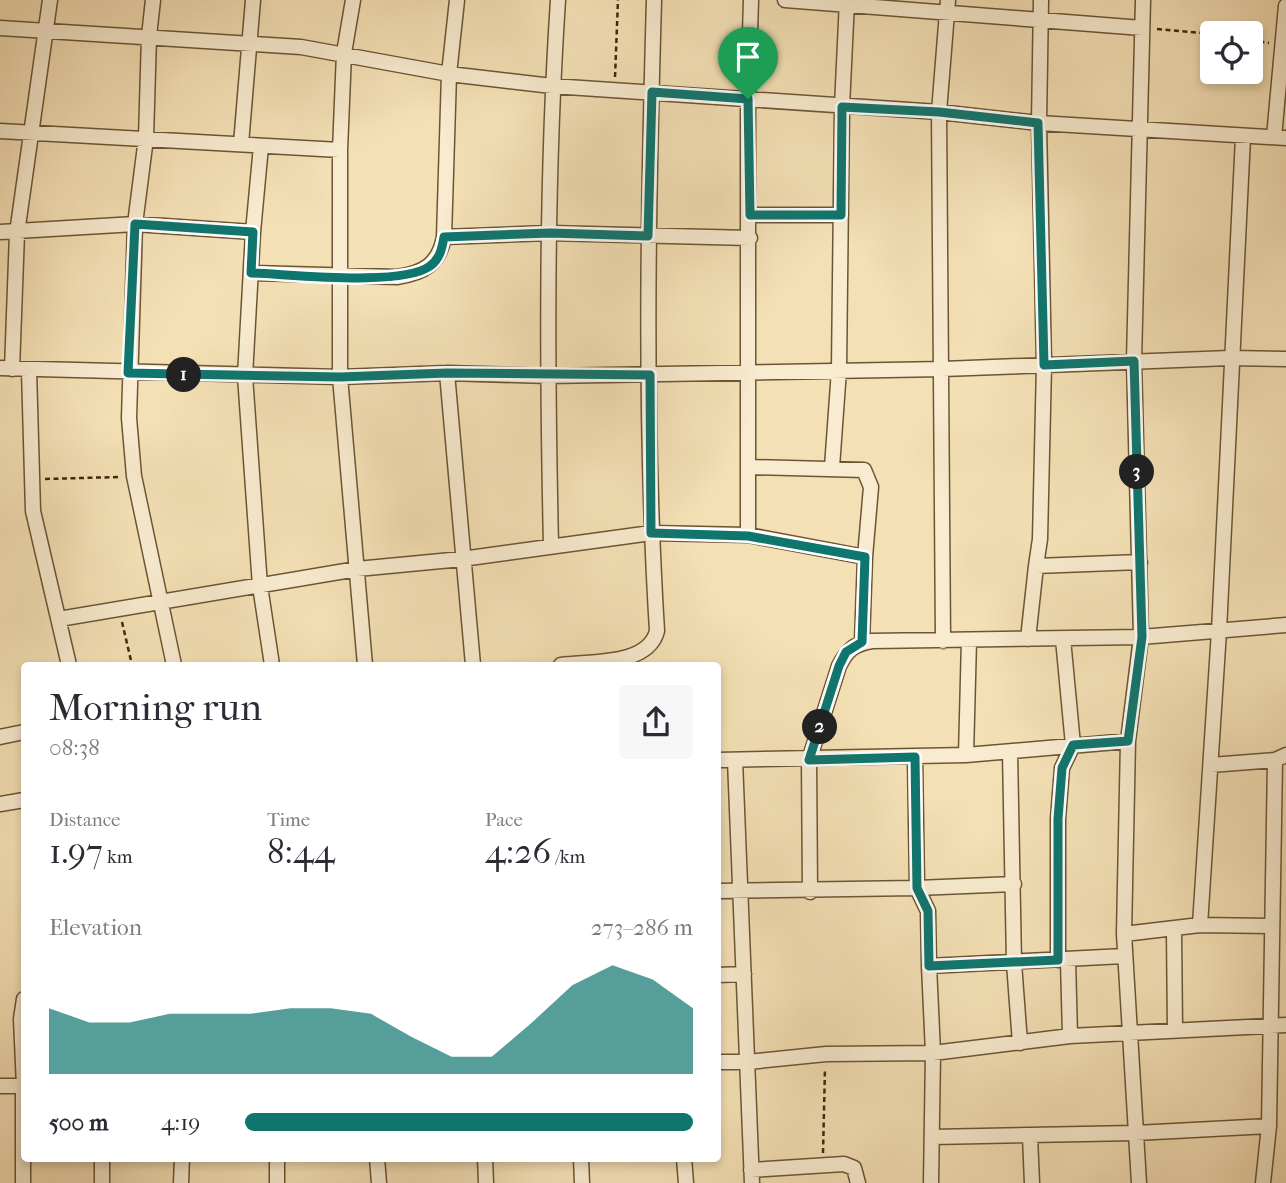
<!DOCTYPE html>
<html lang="en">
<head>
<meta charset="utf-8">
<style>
	:root { --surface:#fff; --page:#f7f7f7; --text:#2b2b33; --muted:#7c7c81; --accent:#0f766e }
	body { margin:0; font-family:"IM FELL French Canon",serif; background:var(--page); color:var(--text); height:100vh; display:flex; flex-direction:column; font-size:26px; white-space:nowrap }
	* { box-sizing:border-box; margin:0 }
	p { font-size:23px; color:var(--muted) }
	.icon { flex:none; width:38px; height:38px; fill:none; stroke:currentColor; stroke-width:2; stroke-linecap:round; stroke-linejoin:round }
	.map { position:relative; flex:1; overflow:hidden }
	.side { position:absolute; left:21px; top:662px; width:700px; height:500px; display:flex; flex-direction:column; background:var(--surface); border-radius:7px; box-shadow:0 4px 10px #0003 }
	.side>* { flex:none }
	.tools { position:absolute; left:1200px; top:21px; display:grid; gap:14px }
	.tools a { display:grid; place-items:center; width:63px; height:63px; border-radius:7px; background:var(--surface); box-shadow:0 4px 10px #0003; font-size:35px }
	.pin { position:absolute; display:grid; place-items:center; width:60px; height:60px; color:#fff; margin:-72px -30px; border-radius:50% 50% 50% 0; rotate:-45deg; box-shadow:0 0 7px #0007 }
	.pin .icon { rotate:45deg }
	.km { position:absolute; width:35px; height:35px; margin:-18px; border-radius:50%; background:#222; color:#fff; font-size:19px; line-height:35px; text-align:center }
	.round { display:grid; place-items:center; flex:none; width:74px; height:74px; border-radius:7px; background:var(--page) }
	.overview { display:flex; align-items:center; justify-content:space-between; height:119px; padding:0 28px }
	h1 { font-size:38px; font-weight:600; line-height:52px }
	.metrics { display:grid; grid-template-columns:repeat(3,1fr); gap:10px; height:119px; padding:7px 28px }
	.metrics div { display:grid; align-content:center }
	.metrics b { font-size:35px; font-weight:600 }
	.metrics small { font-size:19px; font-weight:400 }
	.metrics p { font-size:19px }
	.chart { height:196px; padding:14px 28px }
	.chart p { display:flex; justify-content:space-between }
	.chart svg { width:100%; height:126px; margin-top:7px; fill:var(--accent); opacity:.7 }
	ul { padding:0 28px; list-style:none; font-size:23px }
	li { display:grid; grid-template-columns:112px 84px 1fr; align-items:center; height:52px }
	li i { height:18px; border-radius:9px; background:var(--accent) }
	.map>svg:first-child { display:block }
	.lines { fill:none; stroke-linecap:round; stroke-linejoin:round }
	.minor-casing { stroke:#6c5535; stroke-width:17 }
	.path { stroke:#3f270a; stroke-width:2.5; stroke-dasharray:5 3.5; stroke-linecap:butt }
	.minor { stroke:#f8ebcf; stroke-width:14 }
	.route-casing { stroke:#fff; stroke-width:14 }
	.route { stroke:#0f766e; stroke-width:9 }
</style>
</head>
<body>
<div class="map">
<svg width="1286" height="1183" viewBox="0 0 1286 1183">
	<rect width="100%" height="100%" fill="#f4e0b5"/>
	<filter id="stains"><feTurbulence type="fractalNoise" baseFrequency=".00286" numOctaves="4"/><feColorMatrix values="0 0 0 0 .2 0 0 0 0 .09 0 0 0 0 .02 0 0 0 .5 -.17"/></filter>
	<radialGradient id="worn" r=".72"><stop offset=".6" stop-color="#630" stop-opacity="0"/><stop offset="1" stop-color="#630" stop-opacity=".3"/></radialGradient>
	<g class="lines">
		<defs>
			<path id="minor" d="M153,0L149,36L146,138L135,224L129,418L134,476L174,665
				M353,0L344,53L340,150V377L365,665
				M785,0L1142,28
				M1041,0L1039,123L1044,365L1040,539L1036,566L1140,562
				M0,28L301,47L449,74L552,86L939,112L1039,123L1286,138
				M0,131L340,150
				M1274,137L1286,6
				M241,144L253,0
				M261,146L253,232L245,376L260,586L272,665
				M750,215H841
				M0,232L135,224L253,232
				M444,237L549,233L750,238
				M251,273L397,277C424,273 439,264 444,237L449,74L457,0
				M0,368L340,377L447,373L548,376L943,369L1230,358L1286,359
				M12,369L17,233L50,0
				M29,370L33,511L69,665
				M447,373L473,665
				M749,467L864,470L871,487L865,557
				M832,467L839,370L842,107L847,0
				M748,535V99L751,0
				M551,546C547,364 546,182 558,0
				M59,619L357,569L462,559L651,533L748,535L865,557L862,642
				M1028,639L1036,566
				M943,641L939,112L948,0
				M561,665C591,661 648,666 657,631C644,421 648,210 654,0
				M0,737L24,732
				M1010,752L1014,963L1020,1043
				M966,755L969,640
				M915,757L917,888L1014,884
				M718,760L966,755L1128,741
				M735,760L752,1183
				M1211,765L1275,760L1286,755
				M0,804L24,800
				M718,891L917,888L928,911L929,966
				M810,892L809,760L839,666C847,650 854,644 872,641L1141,637L1286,625
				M1200,925L1270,926
				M1174,930L1175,1031
				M1124,934L1200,925L1219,631L1243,137
				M1058,960V819L1062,768L1073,745L1063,639
				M1068,960L1070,1036
				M718,975L744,974
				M24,999L21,1019L24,1086
				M718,1062H748L826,1054L933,1053L1070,1036L1286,1025
				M0,1086H23V1183
				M1030,1136L1032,1183
				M932,1137L1136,1133L1269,1126
				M102,1158V1183
				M277,1158V1183
				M377,1158L379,1183
				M485,1158L486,1183
				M581,1158L582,1183
				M684,1158L686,1183
				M751,1170L844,1164L854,1168L858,1183
				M181,1183L182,1158
				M931,1183L933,1053L929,966L1124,956
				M1139,1183L1124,934L1128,741L1141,637L1134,361L1143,0
				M1263,1183L1269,1126L1275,760"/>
		</defs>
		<use href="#minor" class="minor-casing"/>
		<path class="path" d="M1157,29L1213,34
			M1251,40L1269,43
			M615,77L618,0
			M45,479L119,477
			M122,622L132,665
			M823,1153L825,1068"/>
		<use href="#minor" class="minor"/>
	</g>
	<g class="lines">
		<defs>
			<path id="route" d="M652,92L748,99L750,215H841L842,107L939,112L1038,123L1044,365L1134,361L1142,637L1128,741L1073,745L1062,768L1058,819V960L929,966L928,911L917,888L915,757L809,760L839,666L846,652L862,642L865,557L748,536L651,533L650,375L447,373L340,377L128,373L135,224L253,232L251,273C289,274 402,287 430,266C440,259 442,248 444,237L550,233L648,236Z"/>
		</defs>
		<use href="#route" class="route-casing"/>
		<use href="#route" class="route"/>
	</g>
	<rect width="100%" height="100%" filter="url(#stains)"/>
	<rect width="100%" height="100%" fill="url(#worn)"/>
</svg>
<div class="tools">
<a><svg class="icon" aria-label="locate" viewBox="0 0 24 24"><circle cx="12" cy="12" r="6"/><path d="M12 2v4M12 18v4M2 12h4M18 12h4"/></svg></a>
</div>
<div class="pin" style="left:748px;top:99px;background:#1e9e55"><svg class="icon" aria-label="arrive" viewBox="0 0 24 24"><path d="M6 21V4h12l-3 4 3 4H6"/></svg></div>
<b class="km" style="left:184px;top:375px">1</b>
<b class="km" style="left:820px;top:727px">2</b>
<b class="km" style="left:1137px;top:472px">3</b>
<section class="side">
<div class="overview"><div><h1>Morning run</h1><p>08:38</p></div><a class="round"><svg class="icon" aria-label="share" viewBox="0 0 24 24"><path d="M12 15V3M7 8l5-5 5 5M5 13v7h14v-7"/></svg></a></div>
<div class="metrics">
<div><p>Distance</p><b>1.97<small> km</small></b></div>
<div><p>Time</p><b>8:44</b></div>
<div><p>Pace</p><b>4:26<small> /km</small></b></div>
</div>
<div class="chart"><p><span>Elevation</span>273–286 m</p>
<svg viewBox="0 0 160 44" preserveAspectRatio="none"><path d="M0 44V21L10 26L20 26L30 23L40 23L50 23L60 21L70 21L80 23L90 31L100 38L110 38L120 26L130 13L140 6L150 11L160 21V44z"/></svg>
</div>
<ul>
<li><b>500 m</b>4:19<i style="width:100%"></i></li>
</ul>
</section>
</div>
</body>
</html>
